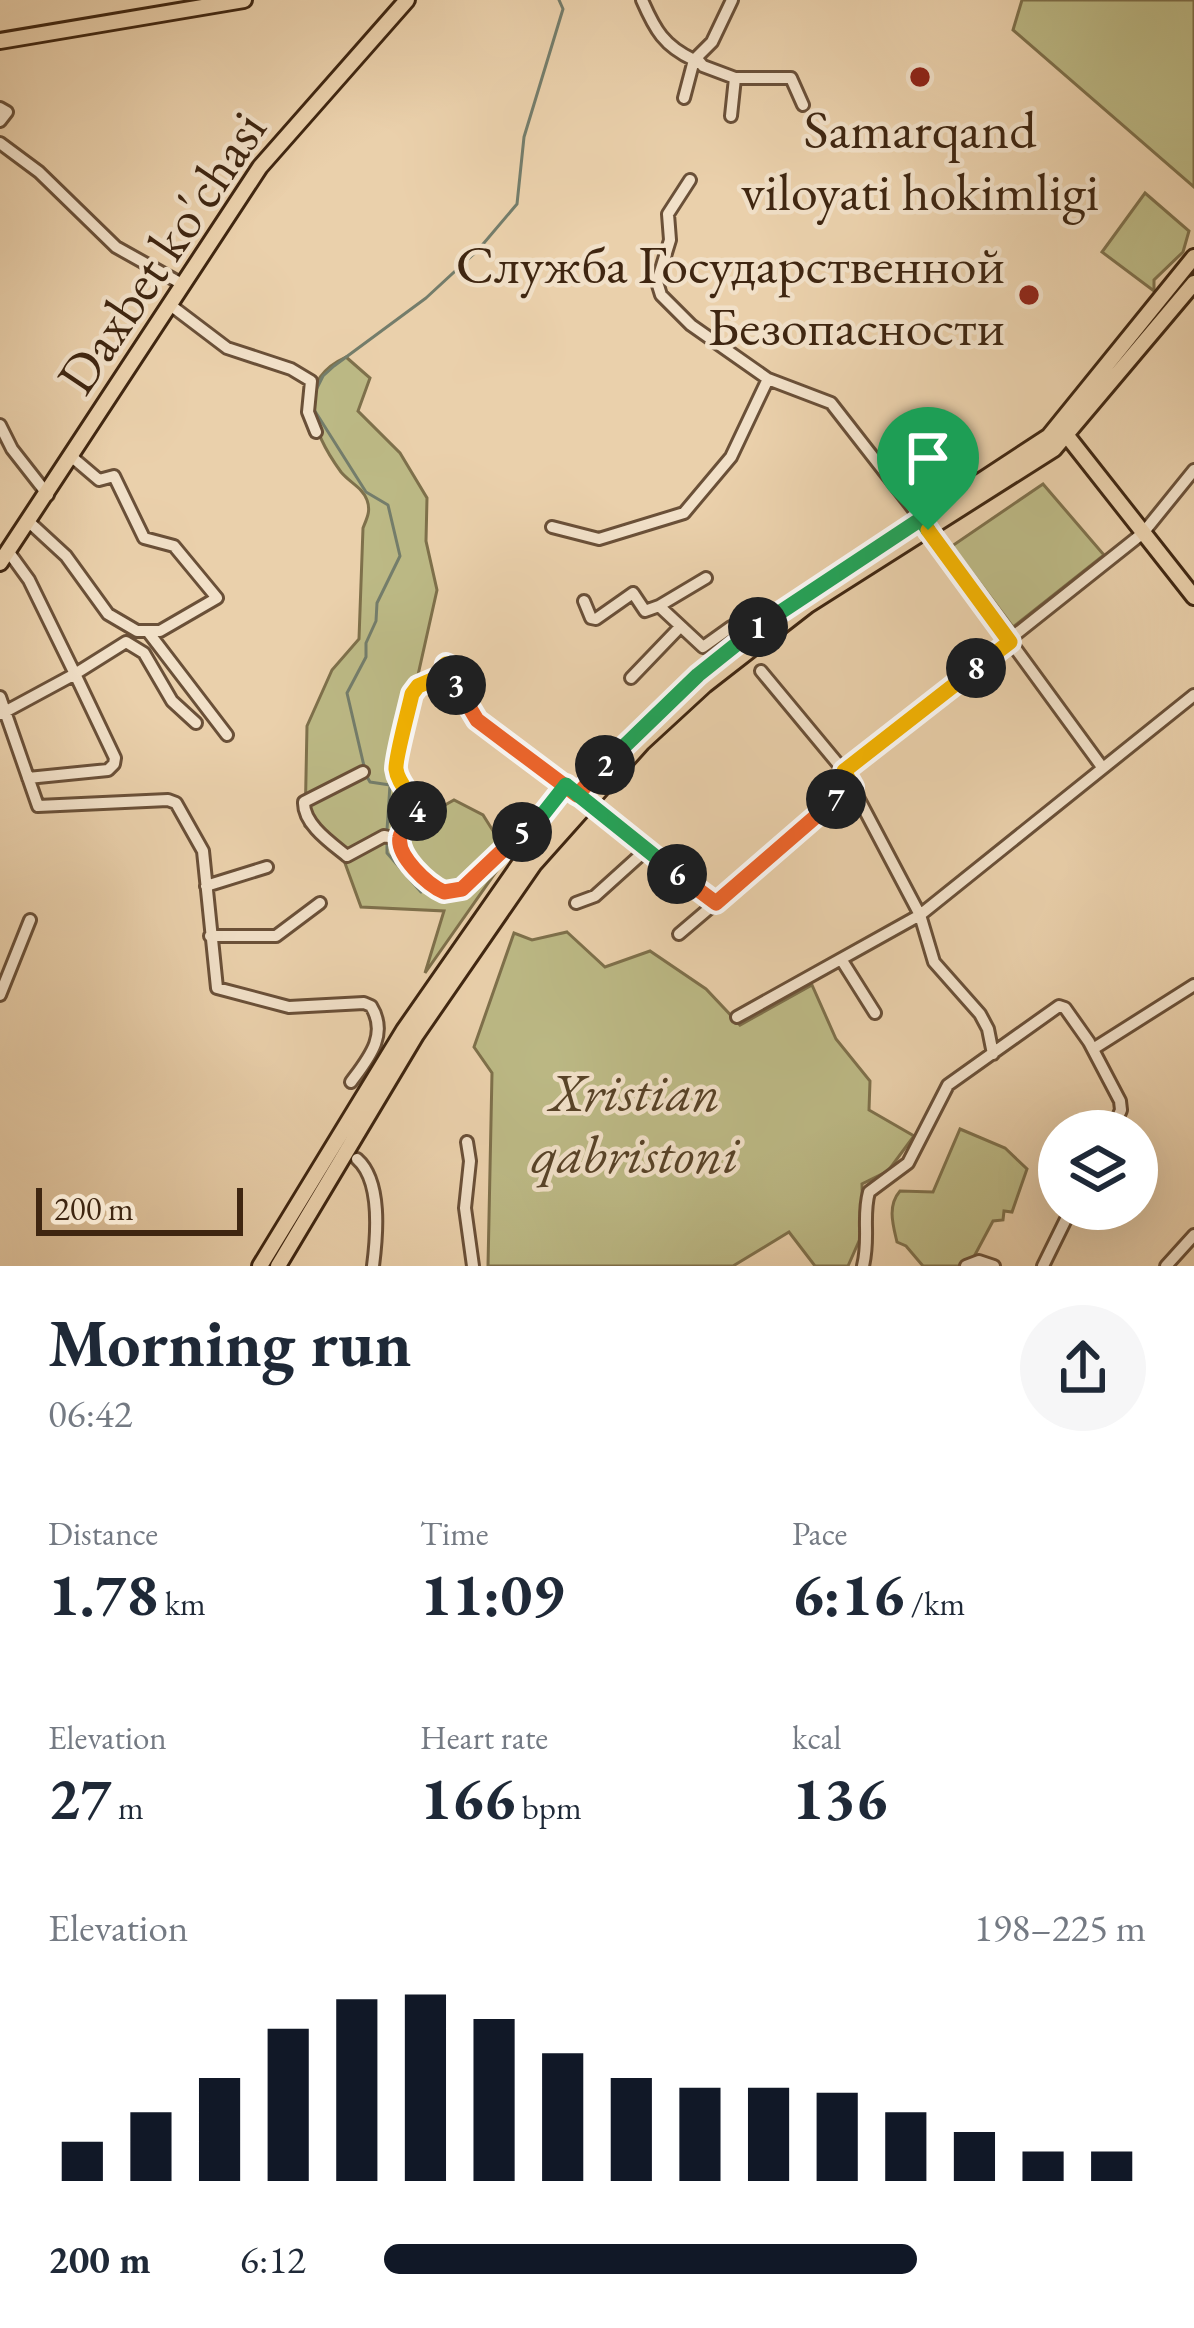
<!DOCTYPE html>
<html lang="en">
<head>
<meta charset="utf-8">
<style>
	:root { --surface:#fff; --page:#f6f6f7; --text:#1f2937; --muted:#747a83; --accent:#111827 }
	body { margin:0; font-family:"EB Garamond",serif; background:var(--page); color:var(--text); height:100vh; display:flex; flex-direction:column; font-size:45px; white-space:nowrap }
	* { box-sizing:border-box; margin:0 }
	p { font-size:39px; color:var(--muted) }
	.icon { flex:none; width:66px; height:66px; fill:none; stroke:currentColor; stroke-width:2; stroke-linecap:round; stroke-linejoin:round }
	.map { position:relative; height:1266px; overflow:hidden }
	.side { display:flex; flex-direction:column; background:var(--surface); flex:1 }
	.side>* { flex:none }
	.fabs { position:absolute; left:1038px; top:1110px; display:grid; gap:24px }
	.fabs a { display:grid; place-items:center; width:120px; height:120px; border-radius:50%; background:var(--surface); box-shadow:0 12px 48px #0002; font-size:60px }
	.scale { position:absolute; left:36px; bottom:30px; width:207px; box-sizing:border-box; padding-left:12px; border:6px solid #3f2611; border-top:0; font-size:33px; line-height:42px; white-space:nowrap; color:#3f2611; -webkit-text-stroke:9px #f1e0c8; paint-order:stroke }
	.pin { position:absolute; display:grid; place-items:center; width:102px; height:102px; color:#fff; margin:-123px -51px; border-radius:50% 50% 50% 0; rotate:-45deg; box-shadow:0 0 12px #0007 }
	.pin .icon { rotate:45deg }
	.km { position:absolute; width:60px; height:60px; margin:-30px; border-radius:50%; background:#222; color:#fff; font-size:33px; line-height:60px; text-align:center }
	.round { display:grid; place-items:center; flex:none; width:126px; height:126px; border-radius:63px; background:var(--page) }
	.overview { display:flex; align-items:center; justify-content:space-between; height:204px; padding:0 48px }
	h1 { font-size:66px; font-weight:700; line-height:90px }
	.stats { display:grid; grid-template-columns:repeat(3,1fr); gap:18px; height:204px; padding:12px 48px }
	.stats div { display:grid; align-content:center }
	.stats b { font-size:60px; font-weight:700 }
	.stats small { font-size:33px; font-weight:400 }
	.stats p { font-size:33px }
	.chart { height:336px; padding:24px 48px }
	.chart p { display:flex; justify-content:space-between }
	.chart svg { width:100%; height:216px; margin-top:12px; stroke:var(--accent); stroke-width:6 }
	ul { padding:0 48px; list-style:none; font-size:39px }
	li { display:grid; grid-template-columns:192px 144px 1fr; align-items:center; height:90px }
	li i { height:30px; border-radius:15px; background:var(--accent) }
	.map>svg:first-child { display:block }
	.green { fill:#bcb985; stroke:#7e704b; stroke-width:3 }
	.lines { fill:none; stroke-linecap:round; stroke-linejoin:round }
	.stream { stroke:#747d6b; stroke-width:3 }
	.minor-casing { stroke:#6a5038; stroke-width:16 }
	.major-casing { stroke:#3f2611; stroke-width:20 }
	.minor { stroke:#f1e0c8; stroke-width:10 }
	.major { stroke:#ead0ab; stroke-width:14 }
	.split-1-casing { stroke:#fff; stroke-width:24 }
	.split-2-casing { stroke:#fff; stroke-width:24 }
	.split-3-casing { stroke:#fff; stroke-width:24 }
	.split-4-casing { stroke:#fff; stroke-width:24 }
	.split-5-casing { stroke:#fff; stroke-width:24 }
	.split-6-casing { stroke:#fff; stroke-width:24 }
	.split-7-casing { stroke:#fff; stroke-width:24 }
	.split-8-casing { stroke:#fff; stroke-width:24 }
	.split-9-casing { stroke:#fff; stroke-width:24 }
	.split-1 { stroke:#22a559; stroke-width:15 }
	.split-2 { stroke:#22a559; stroke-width:15 }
	.split-3 { stroke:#f0652b; stroke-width:15 }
	.split-4 { stroke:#f5b400; stroke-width:15 }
	.split-5 { stroke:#f0652b; stroke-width:15 }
	.split-6 { stroke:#22a559; stroke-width:15 }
	.split-7 { stroke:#f0652b; stroke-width:15 }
	.split-8 { stroke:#f5b400; stroke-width:15 }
	.split-9 { stroke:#f5b400; stroke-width:15 }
	.poi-dot { fill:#8f2418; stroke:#f1e0c8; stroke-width:4.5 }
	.labels { text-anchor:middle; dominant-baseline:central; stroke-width:9; stroke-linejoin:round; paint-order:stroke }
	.poi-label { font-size:54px; fill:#3f2611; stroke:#f1e0c8 }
	.street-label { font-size:54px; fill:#3f2611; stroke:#f1e0c8 }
	.park-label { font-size:54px; font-style:italic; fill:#584328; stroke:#f1e0c8 }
</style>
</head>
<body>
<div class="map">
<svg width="1194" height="1266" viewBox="0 0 1194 1266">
	<rect width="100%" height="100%" fill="#ead0ab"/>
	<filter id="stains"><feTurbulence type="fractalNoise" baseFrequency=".00167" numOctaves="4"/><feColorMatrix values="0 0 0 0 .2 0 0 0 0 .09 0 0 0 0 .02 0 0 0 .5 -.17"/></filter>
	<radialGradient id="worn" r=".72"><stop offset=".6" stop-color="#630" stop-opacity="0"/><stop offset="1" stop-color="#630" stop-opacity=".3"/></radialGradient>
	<path class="green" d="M1022,0H1194V187L1013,30Z
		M1145,193L1189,231L1183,252L1154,280V291L1102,252Z
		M346,357L370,378L358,411L400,453L427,498L426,541L437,590L403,742L402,775L418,798L436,810L454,800L483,815L495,834L513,837L517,842L425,973L444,911L361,907L342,855L305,826L307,726L332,670L359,639L363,528C367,518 371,511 367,500C363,488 349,482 341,472C314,435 291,382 346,357Z
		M1043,484L1104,555L1013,627L952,546Z
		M567,932L605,967L650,951L706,989L740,1025L812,985L836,1039L870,1081L869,1110L914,1136L888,1171L862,1184L863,1232L848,1266H815L789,1232L733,1266H488L492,1073L474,1047L514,933L532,940Z
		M960,1129L1005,1148L1027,1169L1012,1212L1004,1211L1003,1220L993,1221L969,1266H923L906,1246L897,1242C893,1225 887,1206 900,1191L933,1192Z"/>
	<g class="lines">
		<path class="stream" d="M315,392L323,376L334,366L426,298L478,250L517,204L524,137L563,9L559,0
			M313,408L366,492L388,505L400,556L377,603L376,621L366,643V657L347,693L364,766
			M366,775L370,782L390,785L387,830
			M387,841V853L421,892"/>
		<defs>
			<path id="minor" d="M642,0C655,30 664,46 694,60L712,42L732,0
				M698,60L703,66L735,78L731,116
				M735,78H791L803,105
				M684,98L694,60
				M0,108L7,112L0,121
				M0,143L39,172L116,247L182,284
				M690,180L668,214L670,240L657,282L661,295L691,325L768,379L831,403L912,507L1102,767
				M169,304L227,348L291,369L311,381L308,412L316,432
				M0,425L12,449L48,495
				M28,521L66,556L108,614L137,631H160L217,598L174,546L144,538L114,476L99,480L72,457
				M552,527L599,539L684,513L731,457L768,379
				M584,601L591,618L596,619L633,593L645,611L659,606L703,647L731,627L743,637
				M659,606L706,578
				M149,633L227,735
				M443 670a6 6 0 1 1 12 0a6 6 0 1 1-12 0Z
				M761,671L844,771L920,915L934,962L980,1014L988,1029L993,1054
				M444,675L418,686L412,694L396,768L418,809L401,834L400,844L428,883L450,893L462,889L540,818L566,785
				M451,676L477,720L567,787
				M631,678L679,628
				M0,697L38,806L168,800L176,803L203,851L217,988L289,1007L364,1003L371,1006C389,1035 368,1059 351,1082
				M1,714L75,674L29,580L8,551
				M844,771L1143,533L1194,470
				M363,772L304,802C303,824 331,843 347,856L384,836L399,839
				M28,778L108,770L114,764L115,758L75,674L126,642L144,653L172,701L196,723
				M586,802L716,903
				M206,886L267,867
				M576,903L595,896L646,850
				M679,934L852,787
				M210,936H276L320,903
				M841,959L875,1013
				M0,995L30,920
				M737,1017L920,915L1194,695
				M1093,1049L1194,985
				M467,1142L470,1161L465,1208L473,1266
				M357,1159C382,1181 377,1235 373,1266
				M863,1266C870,1237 862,1217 869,1192L908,1163L948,1085L1059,1006L1065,1008L1089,1042L1120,1101L1121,1110L1112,1131
				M966,1266L979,1261L994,1266
				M1043,1266L1071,1209
				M1166,1266L1194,1235"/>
			<path id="major" d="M0,41L244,0
				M1068,437L1194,597
				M0,563L260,167L407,0
				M260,1266L404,1030L523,859L577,795L634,735L743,637L1049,436L1194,257
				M278,1266L416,1035L534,864L642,743L705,685L808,605L1054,449L1194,283"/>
		</defs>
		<use href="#minor" class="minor-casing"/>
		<use href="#major" class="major-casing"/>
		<use href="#minor" class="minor"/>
		<use href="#major" class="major"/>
	</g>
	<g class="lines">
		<defs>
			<path id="split-1" d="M758,627L921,519L928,530"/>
			<path id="split-2" d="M605,765L698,675L758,627"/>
			<path id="split-3" d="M456,685L477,720L577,795L605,765"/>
			<path id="split-4" d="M417,811C415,796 398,786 396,769C395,759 409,708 412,694L418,686L444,675L446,664L454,668L451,676L456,685"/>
			<path id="split-5" d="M417,811C413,818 401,829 400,837C396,856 428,885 444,892L462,889L522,832"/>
			<path id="split-6" d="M522,832L540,818L566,785L677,874"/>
			<path id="split-7" d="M677,874L716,903L836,799"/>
			<path id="split-8" d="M836,799L853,787L844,771L976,668"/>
			<path id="split-9" d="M928,530L1010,642L976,668"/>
		</defs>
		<use href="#split-1" class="split-1-casing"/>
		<use href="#split-2" class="split-2-casing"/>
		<use href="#split-3" class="split-3-casing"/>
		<use href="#split-4" class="split-4-casing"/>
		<use href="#split-5" class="split-5-casing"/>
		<use href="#split-6" class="split-6-casing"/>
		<use href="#split-7" class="split-7-casing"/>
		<use href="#split-8" class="split-8-casing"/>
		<use href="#split-9" class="split-9-casing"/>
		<use href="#split-1" class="split-1"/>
		<use href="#split-2" class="split-2"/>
		<use href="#split-3" class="split-3"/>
		<use href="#split-4" class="split-4"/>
		<use href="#split-5" class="split-5"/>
		<use href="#split-6" class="split-6"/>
		<use href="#split-7" class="split-7"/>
		<use href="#split-8" class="split-8"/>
		<use href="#split-9" class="split-9"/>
	</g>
	<g class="poi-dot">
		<circle cx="920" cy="77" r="12"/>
		<circle cx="1029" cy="295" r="12"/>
	</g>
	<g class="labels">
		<g class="poi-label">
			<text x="920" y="129">Samarqand<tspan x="920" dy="62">viloyati hokimligi</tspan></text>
			<text x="1005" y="264" text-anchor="end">Служба Государственной<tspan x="1005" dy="62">Безопасности</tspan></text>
		</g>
		<g class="street-label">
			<text transform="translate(161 252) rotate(-56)">Daxbet ko'chasi</text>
		</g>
		<g class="park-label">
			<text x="635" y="1092">Xristian<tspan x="635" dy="62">qabristoni</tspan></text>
		</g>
	</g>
	<rect width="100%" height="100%" filter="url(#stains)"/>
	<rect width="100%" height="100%" fill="url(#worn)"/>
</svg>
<div class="fabs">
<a><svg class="icon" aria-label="layers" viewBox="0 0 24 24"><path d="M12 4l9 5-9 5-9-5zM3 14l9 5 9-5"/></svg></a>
</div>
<div class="scale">200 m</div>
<div class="pin" style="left:928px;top:530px;background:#1e9e55"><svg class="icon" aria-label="arrive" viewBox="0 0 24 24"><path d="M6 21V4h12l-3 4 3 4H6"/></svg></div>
<b class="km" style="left:758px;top:627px">1</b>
<b class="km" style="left:605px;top:765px">2</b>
<b class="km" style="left:456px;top:685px">3</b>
<b class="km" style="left:417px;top:811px">4</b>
<b class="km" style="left:522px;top:832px">5</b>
<b class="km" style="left:677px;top:874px">6</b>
<b class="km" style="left:836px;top:799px">7</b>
<b class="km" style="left:976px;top:668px">8</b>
</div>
<section class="side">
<div class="overview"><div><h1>Morning run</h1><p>06:42</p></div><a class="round"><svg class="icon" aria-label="share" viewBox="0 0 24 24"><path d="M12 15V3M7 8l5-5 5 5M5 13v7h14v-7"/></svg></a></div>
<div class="stats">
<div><p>Distance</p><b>1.78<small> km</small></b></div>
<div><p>Time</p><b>11:09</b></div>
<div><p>Pace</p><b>6:16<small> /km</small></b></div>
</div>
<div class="stats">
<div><p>Elevation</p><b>27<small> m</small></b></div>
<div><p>Heart rate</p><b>166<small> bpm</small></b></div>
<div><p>kcal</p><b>136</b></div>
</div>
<div class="chart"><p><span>Elevation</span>198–225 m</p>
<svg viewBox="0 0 160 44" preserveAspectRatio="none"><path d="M5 44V36M15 44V30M25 44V23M35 44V13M45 44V7M55 44V6M65 44V11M75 44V18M85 44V23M95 44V25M105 44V25M115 44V26M125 44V30M135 44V34M145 44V38M155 44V38"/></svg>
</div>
<ul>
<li><b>200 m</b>6:12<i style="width:70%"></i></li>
</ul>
</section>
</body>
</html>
